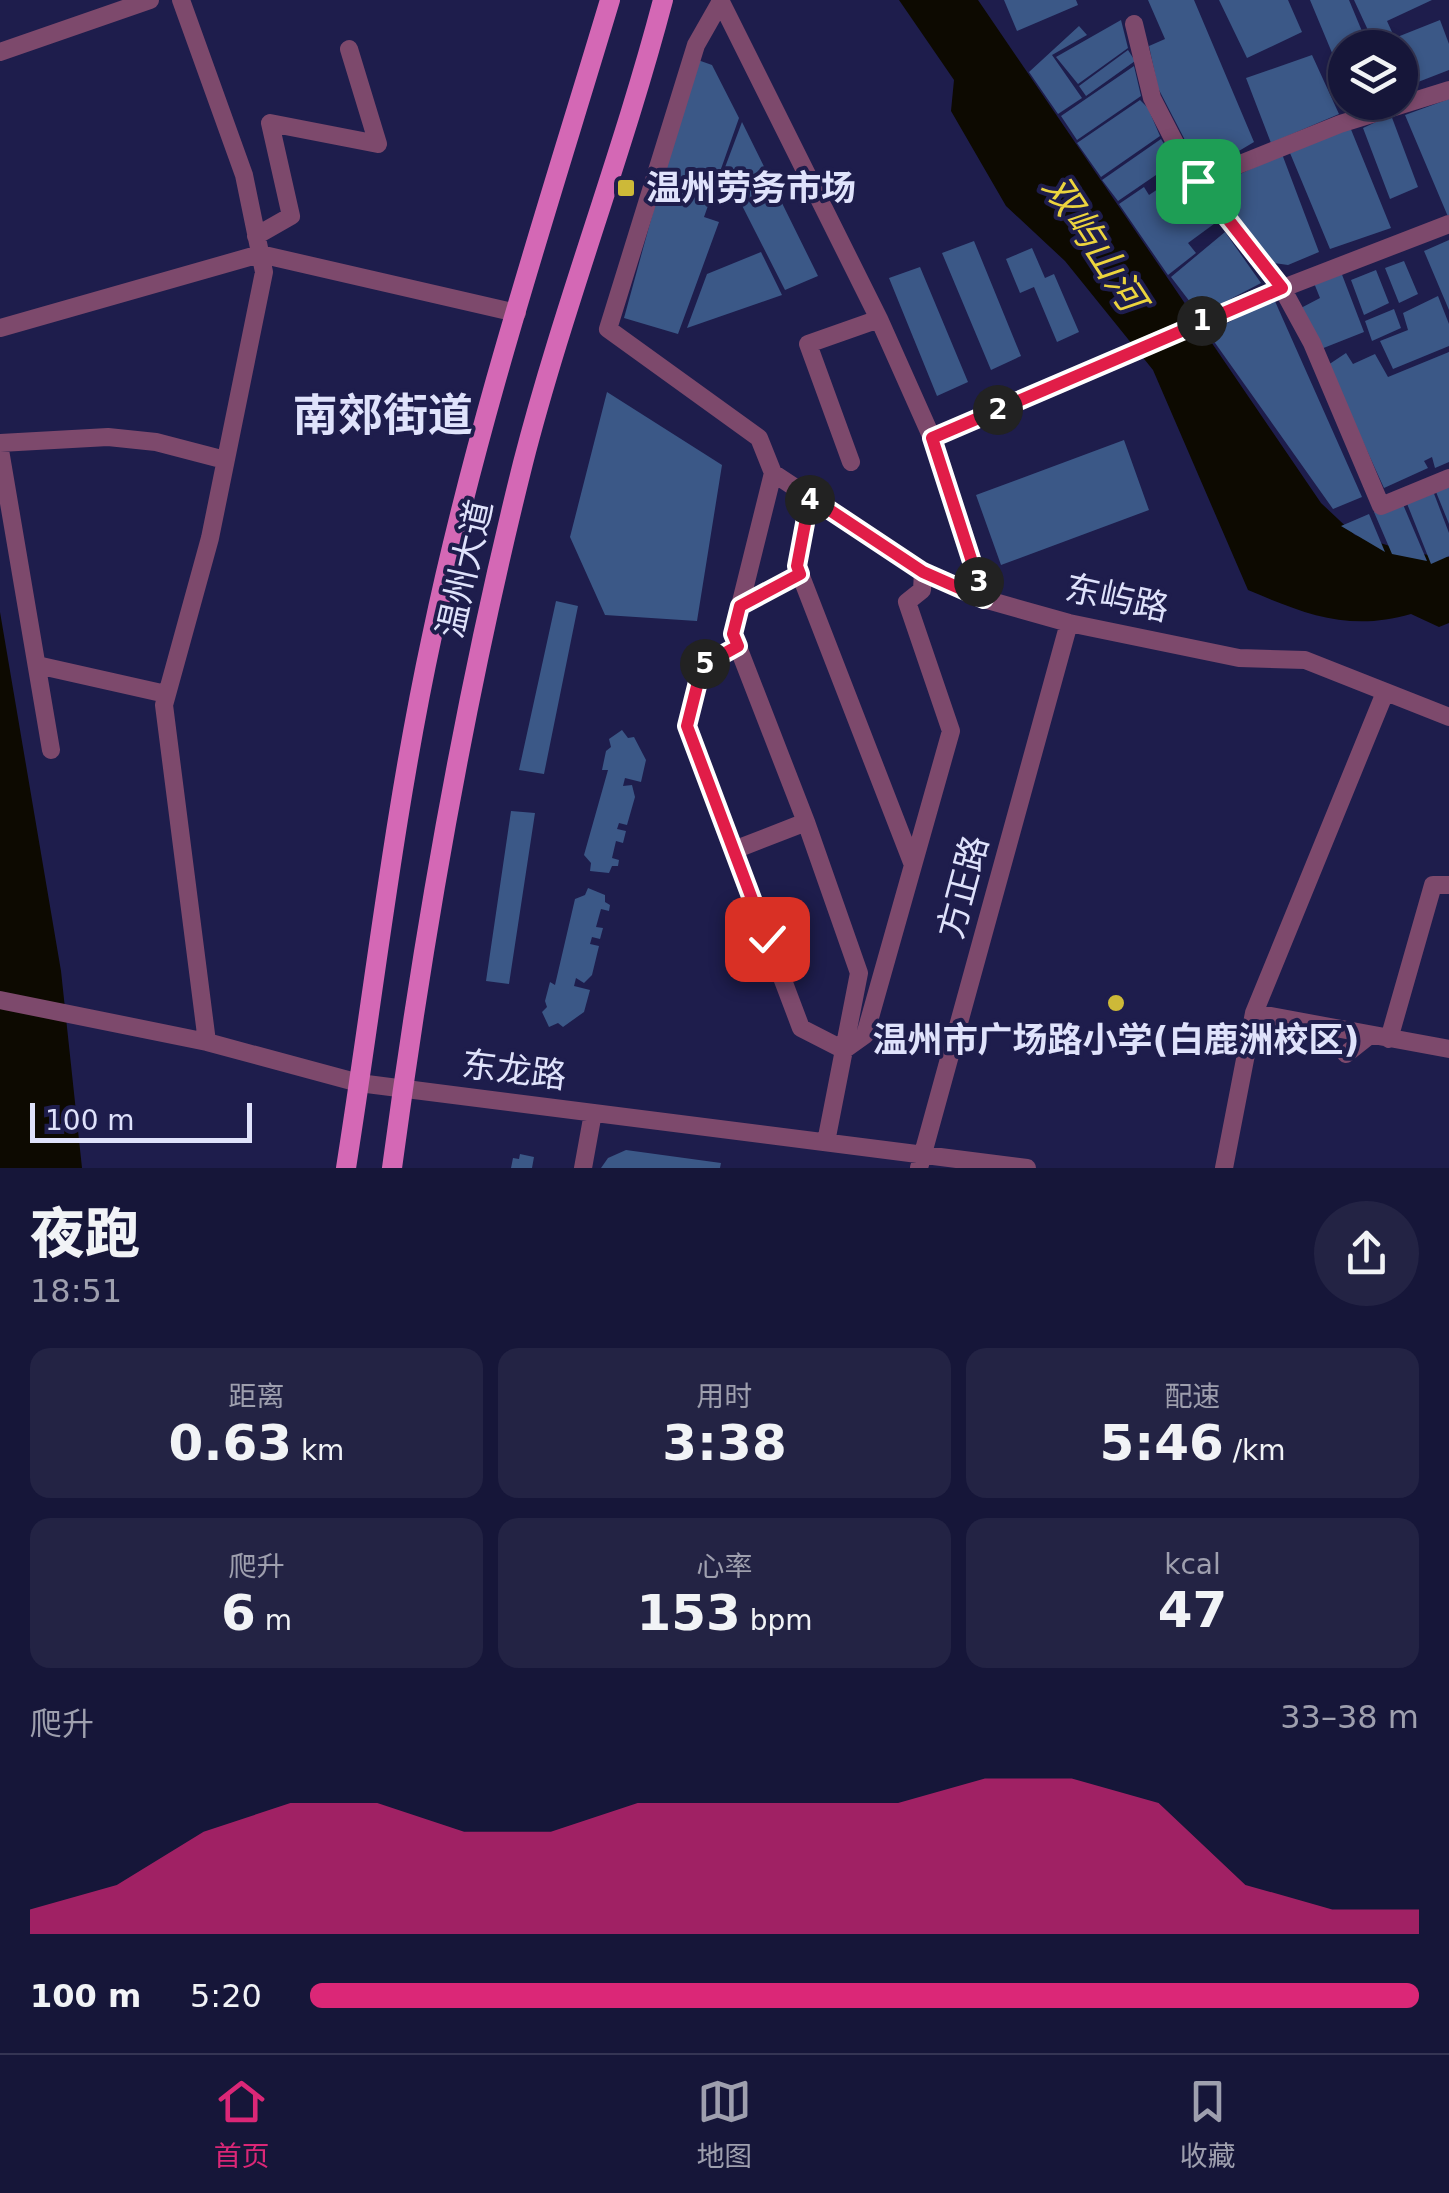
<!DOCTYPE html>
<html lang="zh">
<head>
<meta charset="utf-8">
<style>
	:root { --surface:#161639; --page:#232344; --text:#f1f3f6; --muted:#9e9fae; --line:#353553; --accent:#db2777 }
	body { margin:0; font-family:"DejaVu Sans","Noto Sans SC",sans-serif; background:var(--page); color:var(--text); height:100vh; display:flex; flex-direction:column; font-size:38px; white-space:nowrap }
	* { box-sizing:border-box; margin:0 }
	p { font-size:32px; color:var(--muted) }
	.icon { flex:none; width:55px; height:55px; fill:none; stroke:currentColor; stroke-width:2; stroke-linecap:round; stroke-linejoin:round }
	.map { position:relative; height:1168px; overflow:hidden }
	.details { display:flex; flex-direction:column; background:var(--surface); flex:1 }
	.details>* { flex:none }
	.buttons { position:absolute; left:1328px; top:30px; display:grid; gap:20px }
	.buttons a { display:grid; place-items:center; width:90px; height:90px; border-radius:50%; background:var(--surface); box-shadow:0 2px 8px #0004,0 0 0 2px var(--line); font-size:50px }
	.scale { position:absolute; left:30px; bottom:25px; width:222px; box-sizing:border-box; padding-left:10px; border:5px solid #dfe2fb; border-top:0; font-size:28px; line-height:35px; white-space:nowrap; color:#dfe2fb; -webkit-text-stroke:8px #1e1d4c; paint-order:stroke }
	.pin { position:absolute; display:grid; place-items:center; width:85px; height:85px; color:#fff; margin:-42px; border-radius:20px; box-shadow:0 5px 15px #0006 }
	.km { position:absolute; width:50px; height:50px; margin:-25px; border-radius:50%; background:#222; color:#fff; font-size:28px; line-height:50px; text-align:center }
	.round { display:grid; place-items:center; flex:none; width:105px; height:105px; border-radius:52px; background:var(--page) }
	.overview { display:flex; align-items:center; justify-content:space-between; height:170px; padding:0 30px }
	h1 { font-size:55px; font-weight:800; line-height:75px }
	.metrics { display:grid; grid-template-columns:repeat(3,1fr); gap:15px; height:170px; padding:10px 30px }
	.metrics div { display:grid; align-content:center; border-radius:20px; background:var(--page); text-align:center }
	.metrics b { font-size:50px; font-weight:800 }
	.metrics small { font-size:28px; font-weight:400 }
	.metrics p { font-size:28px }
	.chart { height:280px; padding:20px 30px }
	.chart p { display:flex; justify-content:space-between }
	.chart svg { width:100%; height:180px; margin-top:10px; fill:var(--accent); opacity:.7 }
	ul { padding:0 30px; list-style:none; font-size:32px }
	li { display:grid; grid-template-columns:160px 120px 1fr; align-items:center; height:75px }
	li i { height:25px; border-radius:12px; background:var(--accent) }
	.dock { display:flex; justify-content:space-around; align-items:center; height:140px; border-top:2px solid var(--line); background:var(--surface); font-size:28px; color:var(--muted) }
	.dock a { display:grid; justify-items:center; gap:5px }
	.dock .current { color:var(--accent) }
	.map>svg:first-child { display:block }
	.water { fill:#0d0a01 }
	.building { fill:#3b5887 }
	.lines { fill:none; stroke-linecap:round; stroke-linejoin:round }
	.minor { stroke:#7d496c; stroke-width:18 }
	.major { stroke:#d468b5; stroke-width:20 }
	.route-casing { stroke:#fff; stroke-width:20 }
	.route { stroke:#e11d48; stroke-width:12 }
	.poi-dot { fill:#cdb938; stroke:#1e1d4c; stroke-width:4 }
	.labels { text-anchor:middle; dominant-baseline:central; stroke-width:8; stroke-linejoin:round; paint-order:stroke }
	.poi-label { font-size:35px; font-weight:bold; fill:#dfe2fb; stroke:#1e1d4c; text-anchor:start }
	.street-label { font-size:35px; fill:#dfe2fb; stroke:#1e1d4c }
	.water-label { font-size:38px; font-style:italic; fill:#ecd43e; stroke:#1e1d4c }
	.district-label { font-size:45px; font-weight:bold; fill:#dfe2fb; stroke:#1e1d4c }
</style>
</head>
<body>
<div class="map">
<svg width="1449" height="1168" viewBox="0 0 1449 1168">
	<rect width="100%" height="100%" fill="#1e1d4c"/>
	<path class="water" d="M899,0H978L1321,503L1355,535L1412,553L1449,557V623L1439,627L1411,614C1349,632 1305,614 1248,590L1153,370L1065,261L1006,206L951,111L954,80Z
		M0,612L61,971L82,1168H0Z"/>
	<path class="building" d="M1004,0H1076L1078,5L1017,31Z
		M1148,0H1194L1254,142L1202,173L1158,88L1149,46L1165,39Z
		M1219,0H1288L1302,32L1247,58Z
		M1310,0H1349L1369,48H1345V84Z
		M1354,0H1432L1387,21L1392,32L1373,41Z
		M1121,20L1128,48L1078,84L1056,57Z
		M1440,20L1449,44V70L1400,89V48L1372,47Z
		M1079,26L1087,35L1052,55L1082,98L1058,114L1029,72Z
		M1128,50L1135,61L1086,96L1079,86Z
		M1312,55L1339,114L1271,143L1246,78Z
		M695,59L712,65L739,118L704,217L719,222L678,334L624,318Z
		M1134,66L1141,96L1077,140L1061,116Z
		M1449,99V219L1405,115Z
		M1140,100L1148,108L1160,136L1101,177L1077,143Z
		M1391,115L1418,187L1390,199L1363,128Z
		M742,122L818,276L785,290L724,170Z
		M1350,127L1391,228L1330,249L1290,153Z
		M1161,139L1175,162L1118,201L1102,180Z
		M1282,154L1319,252L1288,265L1274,263L1215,186Z
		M1182,173L1218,221L1188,243L1196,253L1168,275L1119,204L1144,187L1149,195Z
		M1225,232L1261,283L1200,315L1171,277Z
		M1449,240V310L1424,251Z
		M974,241L1021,356L991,370L942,253Z
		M1032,248L1045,278L1054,274L1079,332L1057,342L1034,287L1020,293L1006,259Z
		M761,252L782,295L687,328L707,274Z
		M1404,261L1418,294L1399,303L1385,268Z
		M920,267L968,382L937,396L889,278Z
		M1376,270L1389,303L1364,315L1351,280Z
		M1341,272L1364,332L1321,349L1299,309L1320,298L1314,283Z
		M1438,296L1449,324V346L1393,369L1380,341L1408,330L1403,313Z
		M1274,299L1362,497L1333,509L1208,333Z
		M1394,309L1401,328L1372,341L1365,321Z
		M1449,352V462L1435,468L1432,457L1424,461L1428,468L1384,488L1328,365L1346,353L1353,364L1375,354L1388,377Z
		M607,392L722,465L697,621L605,615L570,537Z
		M1124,440L1149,510L1001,565L976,495Z
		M1449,482V524L1434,487Z
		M1433,491L1449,533V556L1431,564L1406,501Z
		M1402,502L1427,561L1392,554L1374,512Z
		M1369,514L1385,552L1341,526Z
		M556,601L578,606L544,774L519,770Z
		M622,730L628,738L634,737L646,760L641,782L625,778L623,786L632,785L635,797L627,825L619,823L617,829L626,831L623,843L616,841L612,858L619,860L618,866H612L609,873L590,871L591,863L584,855L608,770H602L606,751L611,747L609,739Z
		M511,811L535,813L509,984L486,981Z
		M588,888L605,895V902L610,905L609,911L601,909L596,927L603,928L600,939L592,937L590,944L599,946L592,975L584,983L576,978L574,986L590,990L584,1012L563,1027L558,1023L549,1027L542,1012L547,1007L545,1001L550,982L555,985L575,899L585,895Z
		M626,1150L721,1163L720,1168H601L608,1158Z
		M520,1154L534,1157L532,1168H511L513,1158L519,1159Z"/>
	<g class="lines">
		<path class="minor" d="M181,0L244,175L264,272L210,538L164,705L207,1042
			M720,0L879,319L932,438L984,599L1069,623L1239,658L1305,660L1449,717
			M721,1L696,45L608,329L759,438L773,473L923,572L984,599
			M1134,24L1152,98L1189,170L1282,288L1312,343L1381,506L1449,478
			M0,52L150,0
			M1198,181L1340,124L1449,90
			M256,236L291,216L270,123L378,144L349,49
			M0,328L260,254L517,313
			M932,438L1252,300L1449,224
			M0,443L108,437L156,442L225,460
			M0,450L51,750
			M851,462L808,344L879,319
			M773,473L733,634L806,822L859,973L826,1142
			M810,497L797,566L913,865
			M740,606L800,574
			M738,646L702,666L687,726L801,1028L844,1050L865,1035L951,731L907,602L922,590L923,572
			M37,665L166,694
			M734,850L806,822
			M0,1000L207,1042L359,1083L1027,1168
			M1254,1013L1449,1049
			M1389,1039L1433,885H1449
			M1346,1054L1370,1035
			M583,1168L593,1113
			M919,1168L1069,623
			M1224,1168L1254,1013L1384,695"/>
		<path class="major" d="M346,1168C374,991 394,812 432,636C477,421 547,210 610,0
			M392,1168C424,930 465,695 523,463C563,307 622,156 663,0"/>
	</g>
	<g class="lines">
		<defs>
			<path id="route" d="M767,939L687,726L702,666L738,646L733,634L740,606L800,574L797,566L810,497L923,572L984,599L932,438L1282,288L1198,181"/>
		</defs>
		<use href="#route" class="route-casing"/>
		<use href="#route" class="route"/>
	</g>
	<g class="poi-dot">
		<rect x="616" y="178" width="20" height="20" rx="5"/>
		<circle cx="1116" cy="1003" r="10"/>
	</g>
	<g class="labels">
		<g class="poi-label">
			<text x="646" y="188">温州劳务市场</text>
			<text x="1116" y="1040" text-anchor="middle">温州市广场路小学(白鹿洲校区)</text>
		</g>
		<g class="street-label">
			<text transform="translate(465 569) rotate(-77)">温州大道</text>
			<text transform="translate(1117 598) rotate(12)">东屿路</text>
			<text transform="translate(963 887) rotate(-75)">方正路</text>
			<text transform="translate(514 1070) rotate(7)">东龙路</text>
		</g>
		<g class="water-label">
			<text transform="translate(1094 243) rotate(57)">双屿山河</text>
		</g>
		<g class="district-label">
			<text x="383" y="415">南郊街道</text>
		</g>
	</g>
</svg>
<div class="buttons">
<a><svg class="icon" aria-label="layers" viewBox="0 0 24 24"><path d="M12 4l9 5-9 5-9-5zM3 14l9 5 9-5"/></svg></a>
</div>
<div class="scale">100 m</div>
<div class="pin" style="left:1198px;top:181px;background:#1e9e55"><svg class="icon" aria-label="arrive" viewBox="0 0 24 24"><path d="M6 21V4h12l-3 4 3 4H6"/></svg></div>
<div class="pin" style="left:767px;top:939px;background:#d93025"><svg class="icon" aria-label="check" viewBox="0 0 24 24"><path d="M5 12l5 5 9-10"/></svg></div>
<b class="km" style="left:1202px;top:321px">1</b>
<b class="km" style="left:998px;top:410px">2</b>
<b class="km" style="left:979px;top:582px">3</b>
<b class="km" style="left:810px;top:500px">4</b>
<b class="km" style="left:705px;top:664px">5</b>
</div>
<section class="details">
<div class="overview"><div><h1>夜跑</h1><p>18:51</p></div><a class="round"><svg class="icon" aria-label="share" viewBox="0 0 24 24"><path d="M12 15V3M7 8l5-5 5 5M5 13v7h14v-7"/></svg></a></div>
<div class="metrics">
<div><p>距离</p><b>0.63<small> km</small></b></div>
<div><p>用时</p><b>3:38</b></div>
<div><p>配速</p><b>5:46<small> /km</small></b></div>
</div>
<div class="metrics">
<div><p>爬升</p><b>6<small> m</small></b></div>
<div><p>心率</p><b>153<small> bpm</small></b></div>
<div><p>kcal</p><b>47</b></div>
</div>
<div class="chart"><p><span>爬升</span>33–38 m</p>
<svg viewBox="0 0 160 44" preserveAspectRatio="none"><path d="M0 44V38L10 32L20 19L30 12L40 12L50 19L60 19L70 12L80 12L90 12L100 12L110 6L120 6L130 12L140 32L150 38L160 38V44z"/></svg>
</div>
<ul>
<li><b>100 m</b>5:20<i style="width:100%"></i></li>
</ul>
</section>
<nav class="dock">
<a class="current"><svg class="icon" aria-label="home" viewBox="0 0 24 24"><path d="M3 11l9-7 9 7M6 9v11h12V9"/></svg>首页</a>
<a><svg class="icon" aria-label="map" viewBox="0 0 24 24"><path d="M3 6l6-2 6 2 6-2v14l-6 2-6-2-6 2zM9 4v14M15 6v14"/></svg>地图</a>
<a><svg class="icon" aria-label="saved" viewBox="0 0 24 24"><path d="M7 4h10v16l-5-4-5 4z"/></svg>收藏</a>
</nav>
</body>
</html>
